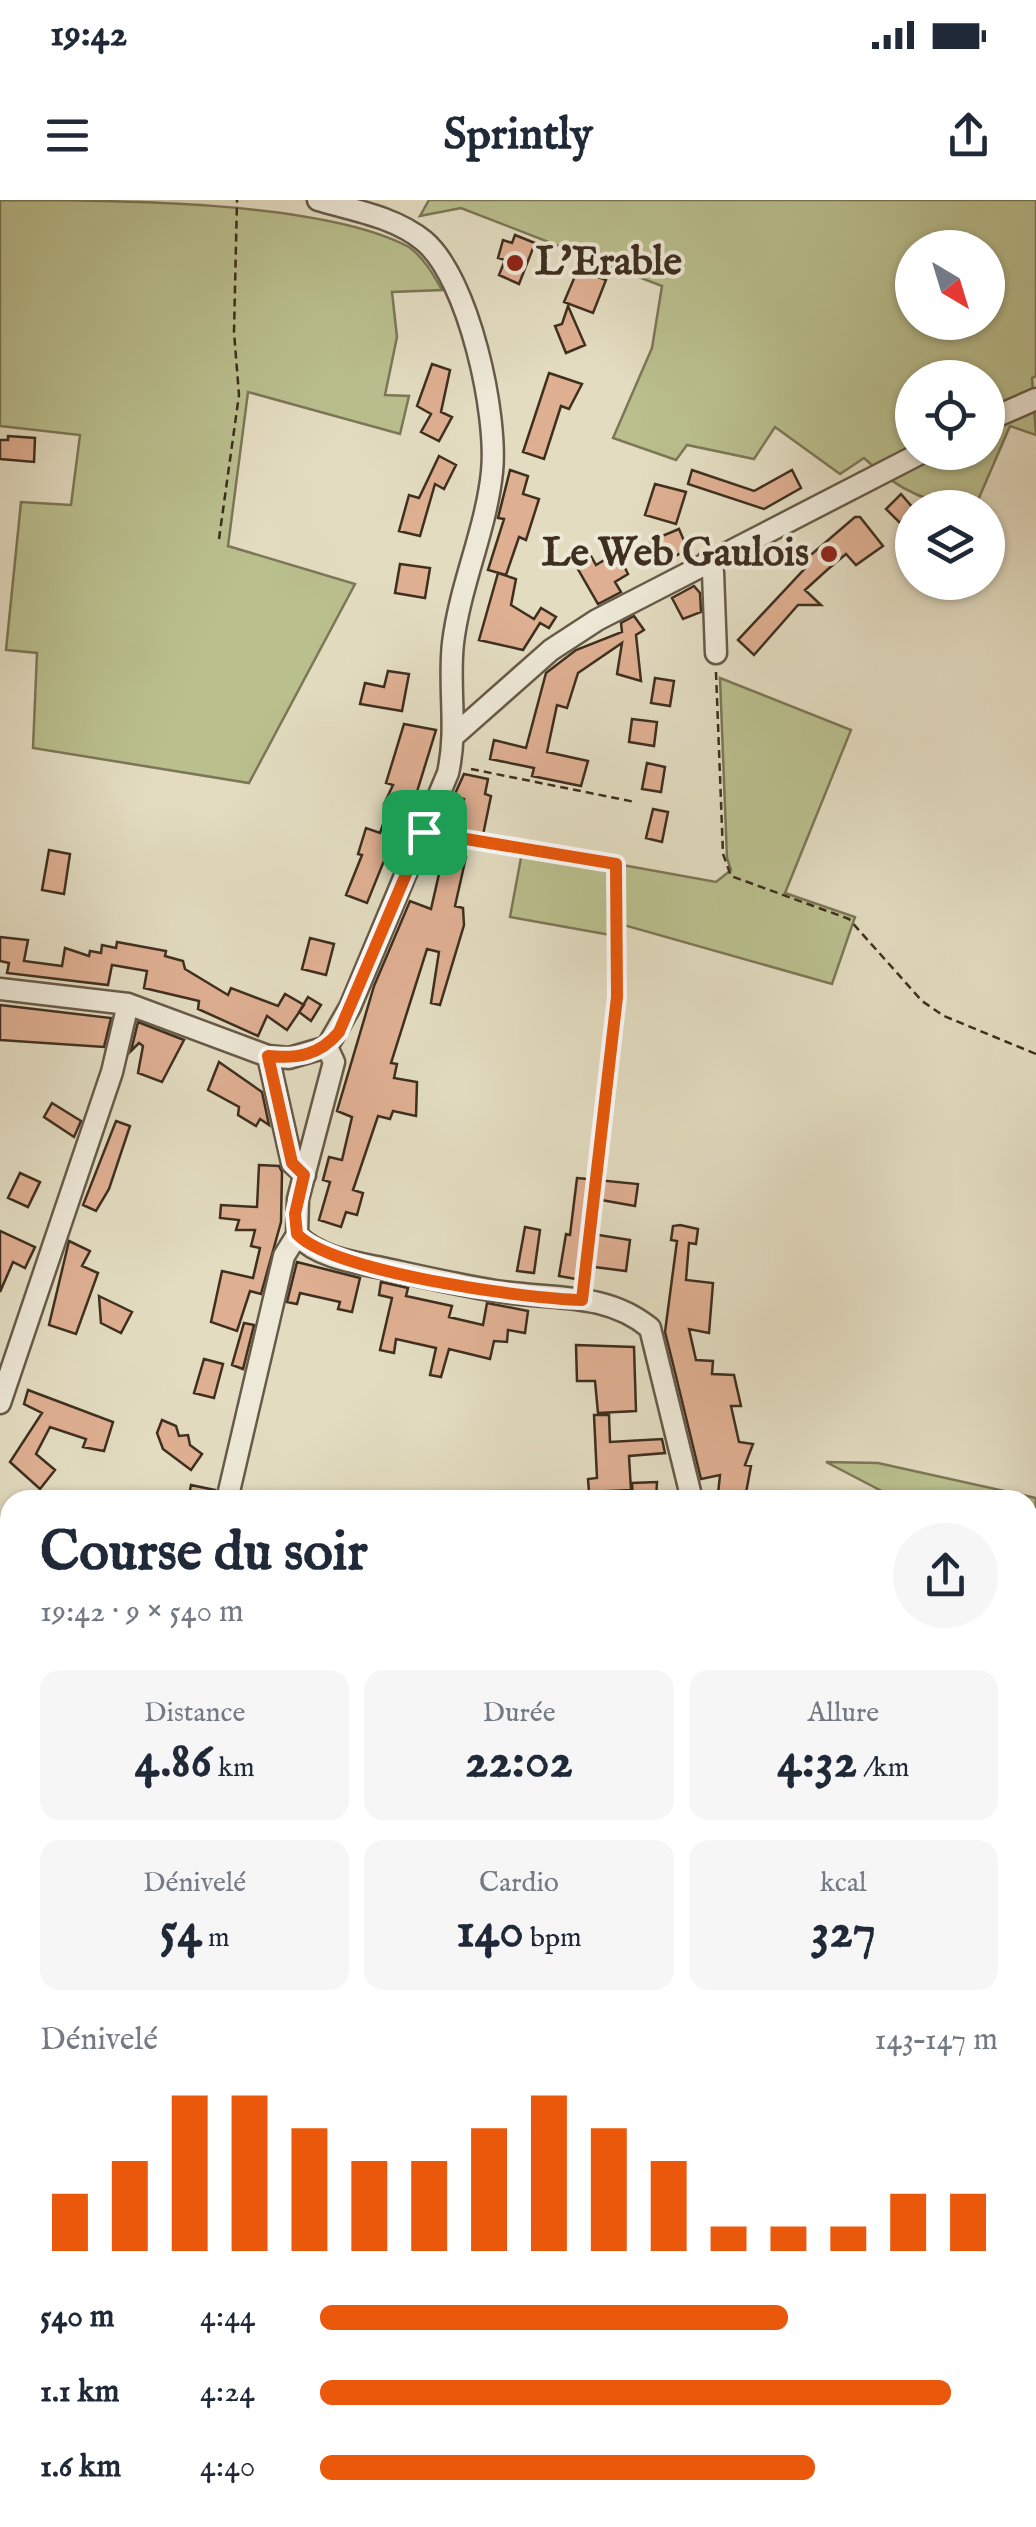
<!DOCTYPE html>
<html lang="fr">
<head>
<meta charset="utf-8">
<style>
	:root { --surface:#fff; --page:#f6f6f7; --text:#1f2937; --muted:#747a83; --accent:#ea580c }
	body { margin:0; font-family:"IM FELL English",serif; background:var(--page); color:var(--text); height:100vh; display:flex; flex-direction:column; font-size:38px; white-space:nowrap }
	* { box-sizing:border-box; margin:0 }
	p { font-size:32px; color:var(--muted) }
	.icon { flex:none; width:55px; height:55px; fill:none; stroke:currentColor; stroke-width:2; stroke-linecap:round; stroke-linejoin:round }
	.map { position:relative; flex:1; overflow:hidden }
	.side { position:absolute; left:0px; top:1290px; width:1038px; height:1038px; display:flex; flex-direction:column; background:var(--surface); border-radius:30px 30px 0 0; box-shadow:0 2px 8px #0004 }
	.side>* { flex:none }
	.needle { width:65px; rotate:142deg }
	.tools { position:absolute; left:895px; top:30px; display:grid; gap:20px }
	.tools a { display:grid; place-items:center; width:110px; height:110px; border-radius:50%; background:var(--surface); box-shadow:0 2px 8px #0004; font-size:50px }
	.pin { position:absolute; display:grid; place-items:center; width:85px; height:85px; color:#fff; margin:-42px; border-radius:20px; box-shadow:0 5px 15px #0006 }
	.round { display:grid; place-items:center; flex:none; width:105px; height:105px; border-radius:52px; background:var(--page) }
	.overview { display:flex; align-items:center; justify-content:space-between; height:170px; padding:0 40px }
	h1 { font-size:55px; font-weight:700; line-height:75px }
	.metrics { display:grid; grid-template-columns:repeat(3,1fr); gap:15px; height:170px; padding:10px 40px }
	.metrics div { display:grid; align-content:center; border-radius:20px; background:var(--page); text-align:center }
	.metrics b { font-size:50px; font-weight:700 }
	.metrics small { font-size:28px; font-weight:400 }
	.metrics p { font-size:28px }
	.chart { height:280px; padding:20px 40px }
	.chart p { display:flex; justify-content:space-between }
	.chart svg { width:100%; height:180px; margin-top:10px; stroke:var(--accent); stroke-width:6 }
	ul { padding:0 40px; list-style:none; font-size:32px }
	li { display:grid; grid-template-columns:160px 120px 1fr; align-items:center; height:75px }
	li i { height:25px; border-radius:12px; background:var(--accent) }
	.status { display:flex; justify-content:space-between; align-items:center; height:70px; padding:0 50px; background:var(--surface); direction:ltr }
	.status svg { height:28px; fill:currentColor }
	header { display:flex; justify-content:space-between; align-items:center; height:130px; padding:0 40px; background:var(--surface); font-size:45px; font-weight:700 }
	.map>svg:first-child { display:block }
	.green { fill:#babf8e; stroke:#7c7756; stroke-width:2.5; fill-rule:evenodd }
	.building { fill:#dfaf92; stroke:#3e2f1f; stroke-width:2.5 }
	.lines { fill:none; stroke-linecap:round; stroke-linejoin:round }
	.minor-casing { stroke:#675a48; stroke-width:25 }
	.path { stroke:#3e2f1f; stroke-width:2.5; stroke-dasharray:8 5; stroke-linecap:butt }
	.minor { stroke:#ede8d7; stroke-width:20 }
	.route-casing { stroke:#fff; stroke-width:20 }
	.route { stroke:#ea580c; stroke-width:12 }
	.poi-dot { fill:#8f2418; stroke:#ede8d7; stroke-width:4 }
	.labels { text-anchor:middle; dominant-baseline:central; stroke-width:8; stroke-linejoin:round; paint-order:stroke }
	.poi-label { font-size:40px; font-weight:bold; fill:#3e2f1f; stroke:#ede8d7; text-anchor:start }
</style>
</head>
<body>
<div class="status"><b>19:42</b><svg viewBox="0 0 49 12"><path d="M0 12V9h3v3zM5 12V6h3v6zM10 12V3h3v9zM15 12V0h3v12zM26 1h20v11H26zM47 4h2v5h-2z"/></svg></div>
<header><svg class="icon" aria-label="menu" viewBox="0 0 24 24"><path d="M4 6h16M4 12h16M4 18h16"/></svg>Sprintly<svg class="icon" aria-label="share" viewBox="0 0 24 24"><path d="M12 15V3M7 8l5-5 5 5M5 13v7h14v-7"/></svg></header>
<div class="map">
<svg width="1036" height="2327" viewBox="0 0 1036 2327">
	<rect width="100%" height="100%" fill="#e3dcc1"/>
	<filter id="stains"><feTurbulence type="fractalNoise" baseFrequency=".002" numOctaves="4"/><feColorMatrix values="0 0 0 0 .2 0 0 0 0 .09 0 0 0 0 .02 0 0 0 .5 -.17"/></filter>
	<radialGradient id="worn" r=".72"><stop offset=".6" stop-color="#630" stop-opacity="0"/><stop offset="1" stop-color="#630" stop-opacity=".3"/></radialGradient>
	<path class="green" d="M0,0C109,0 321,0 409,47C424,58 433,74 442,90L392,92L397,137L385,195L409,196L400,234L248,192L228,346L355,384L249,583L33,548L37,453L6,450L21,302L71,305L80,235L0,226Z
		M429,0H1036V176L1032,178L1036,235L1010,226L975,307C931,307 895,288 864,258L840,274L775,227L754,259L687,245L676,260L613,238L652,148L662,86L461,8L420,16ZM912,48H988V122H912ZM912,178H988V252H912Z
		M720,478L851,530L785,693L855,717L832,784L617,723L616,736L510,717L523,647L716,682L731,670L727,658Z
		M826,1262L878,1263L1036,1298V1374L1028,1369V1300H899Z
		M0,1990L10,1994V2071L0,2073Z
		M10,2091V2303L0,2299V2093Z
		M49,2318H255L257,2327H75Z"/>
	<path class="building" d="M515,35L535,43L519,84L499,75L505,60L498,58L503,40L512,43Z
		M578,69L606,80L593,113L564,102Z
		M568,106L585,145L566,153L555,126L562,124Z
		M432,164L450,170L441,212L452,217L439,241L421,232L431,214L417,206Z
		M549,173L582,184L569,209L561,206L544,259L523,252Z
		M8,236L35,238L34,262L0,259V240H8Z
		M439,256L456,265L444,289L435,284L420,336L399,331L409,295L419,298Z
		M510,270L528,276L523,294L539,299L526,340L519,337L506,375L488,370L504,319L498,318Z
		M692,270L754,291L792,270L801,288L764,309L688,284Z
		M655,284L686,292L676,324L645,315Z
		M901,294L913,308L900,323L886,309Z
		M855,317H860L883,346L856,365L846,354L827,370L805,390L821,405H798L754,455L738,440L809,364L806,359Z
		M679,329L688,350L662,362L650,341Z
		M591,356L596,365L606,359L610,366L621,360L628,374L615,382L621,392L598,404L575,364Z
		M400,364L430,368L425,398L395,393Z
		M498,373L516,379L511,405L534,419L541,408L556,417L549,428L540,423L523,450L479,440Z
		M694,386L700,393L701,412L683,419L672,398Z
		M634,416L644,430L636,435L641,481L617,474L622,443L578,473L567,508L557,505L547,552L588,561L581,586L532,576L534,568L490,559L494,540L526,548L546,473L576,450L622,432L621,423Z
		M388,471L409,474L402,511L360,504L365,483L384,487Z
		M655,478L674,481L670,506L651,503Z
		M632,519L657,522L654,546L629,542Z
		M404,524L436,530L416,595L421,597L404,634L396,631L367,703L346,695L362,655L358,654L366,628L380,633L389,607L384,604L393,585L386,583Z
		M647,563L665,567L661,592L642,589Z
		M464,574L488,579L485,594L491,596L483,635L456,628L464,599L454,596Z
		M653,609L668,612L662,642L646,638Z
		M49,650L70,654L64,694L42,690Z
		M444,652L466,657L455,706L463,708L464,725L440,805L431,803L439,752L427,749L391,863L397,864L394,878L417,882L416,916L393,911L390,919L378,916L353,990L363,993L357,1015L346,1012L341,1027L319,1020L330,982L323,980L329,957L342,960L352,917L337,911L374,786L410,701L431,709Z
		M0,737L28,740L24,761L62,766L65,748L89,756L90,751L101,753L102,745L116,748L117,742L166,751L165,756L183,761L185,769L228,795L231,788L278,806L285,794L304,805L287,830L267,816L258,836L198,809L199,801L144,788L147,771L112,765L108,785L7,773L9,763L0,761Z
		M310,738L334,744L326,775L302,769Z
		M308,797L321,805L311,821L299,812Z
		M0,805L111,818L104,847L0,840Z
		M138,822L184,840L162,882L138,873L143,846L139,843L131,851Z
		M219,862L262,892L269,925L260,919L256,926L238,915L239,907L208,890Z
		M52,903L81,921L74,937L44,917Z
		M116,921L130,926L109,989L96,1011L83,1005Z
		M259,965L279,966L282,972L281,1022L261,1094L250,1091L237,1131L211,1122L222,1071L253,1078L260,1048L251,1046L255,1030H236L239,1020L220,1018L221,1005L257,1007Z
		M20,973L40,982L28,1007L8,998Z
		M577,978L638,984L635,1006L590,998L586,1033L630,1040L626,1071L578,1065L576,1079L559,1076L566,1034L570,1035Z
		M680,1025L698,1029L696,1044L689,1043L686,1080L713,1083L709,1133L689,1129L696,1160L713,1161L712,1174L734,1175L741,1206H731L739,1242L753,1244L745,1265L751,1266L745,1298L718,1294L720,1275L701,1279L673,1164L665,1132L677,1041L671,1040L673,1026Z
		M525,1027L540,1030L534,1073L517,1071Z
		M0,1031L35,1047L25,1068L13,1062L0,1092Z
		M69,1041L90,1051L82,1066L98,1073L76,1134L49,1125Z
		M297,1062L360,1078L352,1112L338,1109L340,1102L300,1093L297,1104L287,1102Z
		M381,1082L408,1088L406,1096L452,1106L449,1117L483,1125L487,1103L528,1111L525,1133L508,1130L507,1142L494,1141L490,1159L449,1149L441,1177L430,1175L436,1148L396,1139L394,1153L380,1150L392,1098L379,1095Z
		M99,1096L132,1112L121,1133L101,1123Z
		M244,1123L254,1125L243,1169L232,1165Z
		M576,1145L634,1147L636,1211L598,1213L595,1181H577Z
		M204,1159L223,1164L214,1198L194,1193Z
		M28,1190L113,1222L104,1251L83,1247L86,1239L50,1227L36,1254L55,1270L40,1289L10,1262L42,1213L24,1204Z
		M594,1215H609L610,1242L662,1239L665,1253L629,1256L631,1290L589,1292L588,1279L597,1278Z
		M162,1220L176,1226L179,1236L188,1235L190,1245L202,1254L191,1270L163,1249L157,1233Z
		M657,1282L656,1300H633L632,1283Z
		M191,1285L215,1290L214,1300H188Z"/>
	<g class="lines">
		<defs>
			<path id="minor" d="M318,0C353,10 395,17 424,41C469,79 498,215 492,272C486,330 460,385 453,443C448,487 458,528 448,573L350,807L327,847
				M988,220L1036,199
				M708,361L713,372L716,453
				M456,534L551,450L597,420L923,252
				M0,789L128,804L268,856L289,858L327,847
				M268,856L292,963L305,975
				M297,1035C318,1057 352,1062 382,1068C419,1076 458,1085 496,1091C551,1100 605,1091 650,1128L692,1300
				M297,1035L298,999L334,862L327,847
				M0,1203L112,872L128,804
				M227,1300L284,1056L297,1035
				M0,1484H10
				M1028,1598L1036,1601
				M0,1762L10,1772
				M1028,1935L1036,1906
				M0,2084L10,2083
				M266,2318L268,2327
				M859,2318L860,2327"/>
		</defs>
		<use href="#minor" class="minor-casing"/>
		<path class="path" d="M219,339L239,195L234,132L237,0
			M716,472L723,654L731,676L849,719L922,801L944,816L1036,854
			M471,569L635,602
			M445,635L616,664L617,797L585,1080
			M0,2140L10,2144
			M0,2162L10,2166
			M0,2186L10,2190
			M1028,2280H1036
			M186,2318L212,2327"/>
		<use href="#minor" class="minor"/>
	</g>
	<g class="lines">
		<defs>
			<path id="route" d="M424,632L616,664L617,797L582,1100C527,1099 332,1072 297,1034L295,1014L304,975L292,963L268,856C297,859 320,855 339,832Z"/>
		</defs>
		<use href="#route" class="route-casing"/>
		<use href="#route" class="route"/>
	</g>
	<g class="poi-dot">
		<circle cx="515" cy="63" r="10"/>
		<circle cx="829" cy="354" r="10"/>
	</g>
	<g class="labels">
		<g class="poi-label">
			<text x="535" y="63">L'Erable</text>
			<text x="809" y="354" text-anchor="end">Le Web Gaulois</text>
		</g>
	</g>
	<rect width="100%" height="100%" filter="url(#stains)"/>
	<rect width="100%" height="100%" fill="url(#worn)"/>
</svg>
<div class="tools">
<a><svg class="needle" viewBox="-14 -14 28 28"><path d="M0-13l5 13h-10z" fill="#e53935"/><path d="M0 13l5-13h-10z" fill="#747a83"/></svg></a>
<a><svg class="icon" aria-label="locate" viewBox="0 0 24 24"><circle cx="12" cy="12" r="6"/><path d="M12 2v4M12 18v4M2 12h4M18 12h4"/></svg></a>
<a><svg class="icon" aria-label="layers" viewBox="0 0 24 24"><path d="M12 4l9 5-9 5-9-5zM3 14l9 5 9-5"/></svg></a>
</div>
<div class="pin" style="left:424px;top:632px;background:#1e9e55"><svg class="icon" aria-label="arrive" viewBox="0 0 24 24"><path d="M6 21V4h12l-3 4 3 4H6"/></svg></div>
<section class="side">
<div class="overview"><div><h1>Course du soir</h1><p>19:42 · 9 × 540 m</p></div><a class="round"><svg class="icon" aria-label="share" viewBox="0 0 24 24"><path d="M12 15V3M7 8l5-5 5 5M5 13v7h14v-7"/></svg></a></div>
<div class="metrics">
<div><p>Distance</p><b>4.86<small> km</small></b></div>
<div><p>Durée</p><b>22:02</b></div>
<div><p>Allure</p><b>4:32<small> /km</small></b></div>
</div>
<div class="metrics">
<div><p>Dénivelé</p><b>54<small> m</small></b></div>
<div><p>Cardio</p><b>140<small> bpm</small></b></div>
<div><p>kcal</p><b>327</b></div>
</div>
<div class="chart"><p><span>Dénivelé</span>143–147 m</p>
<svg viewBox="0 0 160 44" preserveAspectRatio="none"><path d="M5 44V30M15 44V22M25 44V6M35 44V6M45 44V14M55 44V22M65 44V22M75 44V14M85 44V6M95 44V14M105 44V22M115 44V38M125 44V38M135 44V38M145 44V30M155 44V30"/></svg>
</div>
<ul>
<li><b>540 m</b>4:44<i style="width:69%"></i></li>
<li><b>1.1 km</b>4:24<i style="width:93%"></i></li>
<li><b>1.6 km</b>4:40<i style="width:73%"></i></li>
</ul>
</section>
</div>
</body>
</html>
